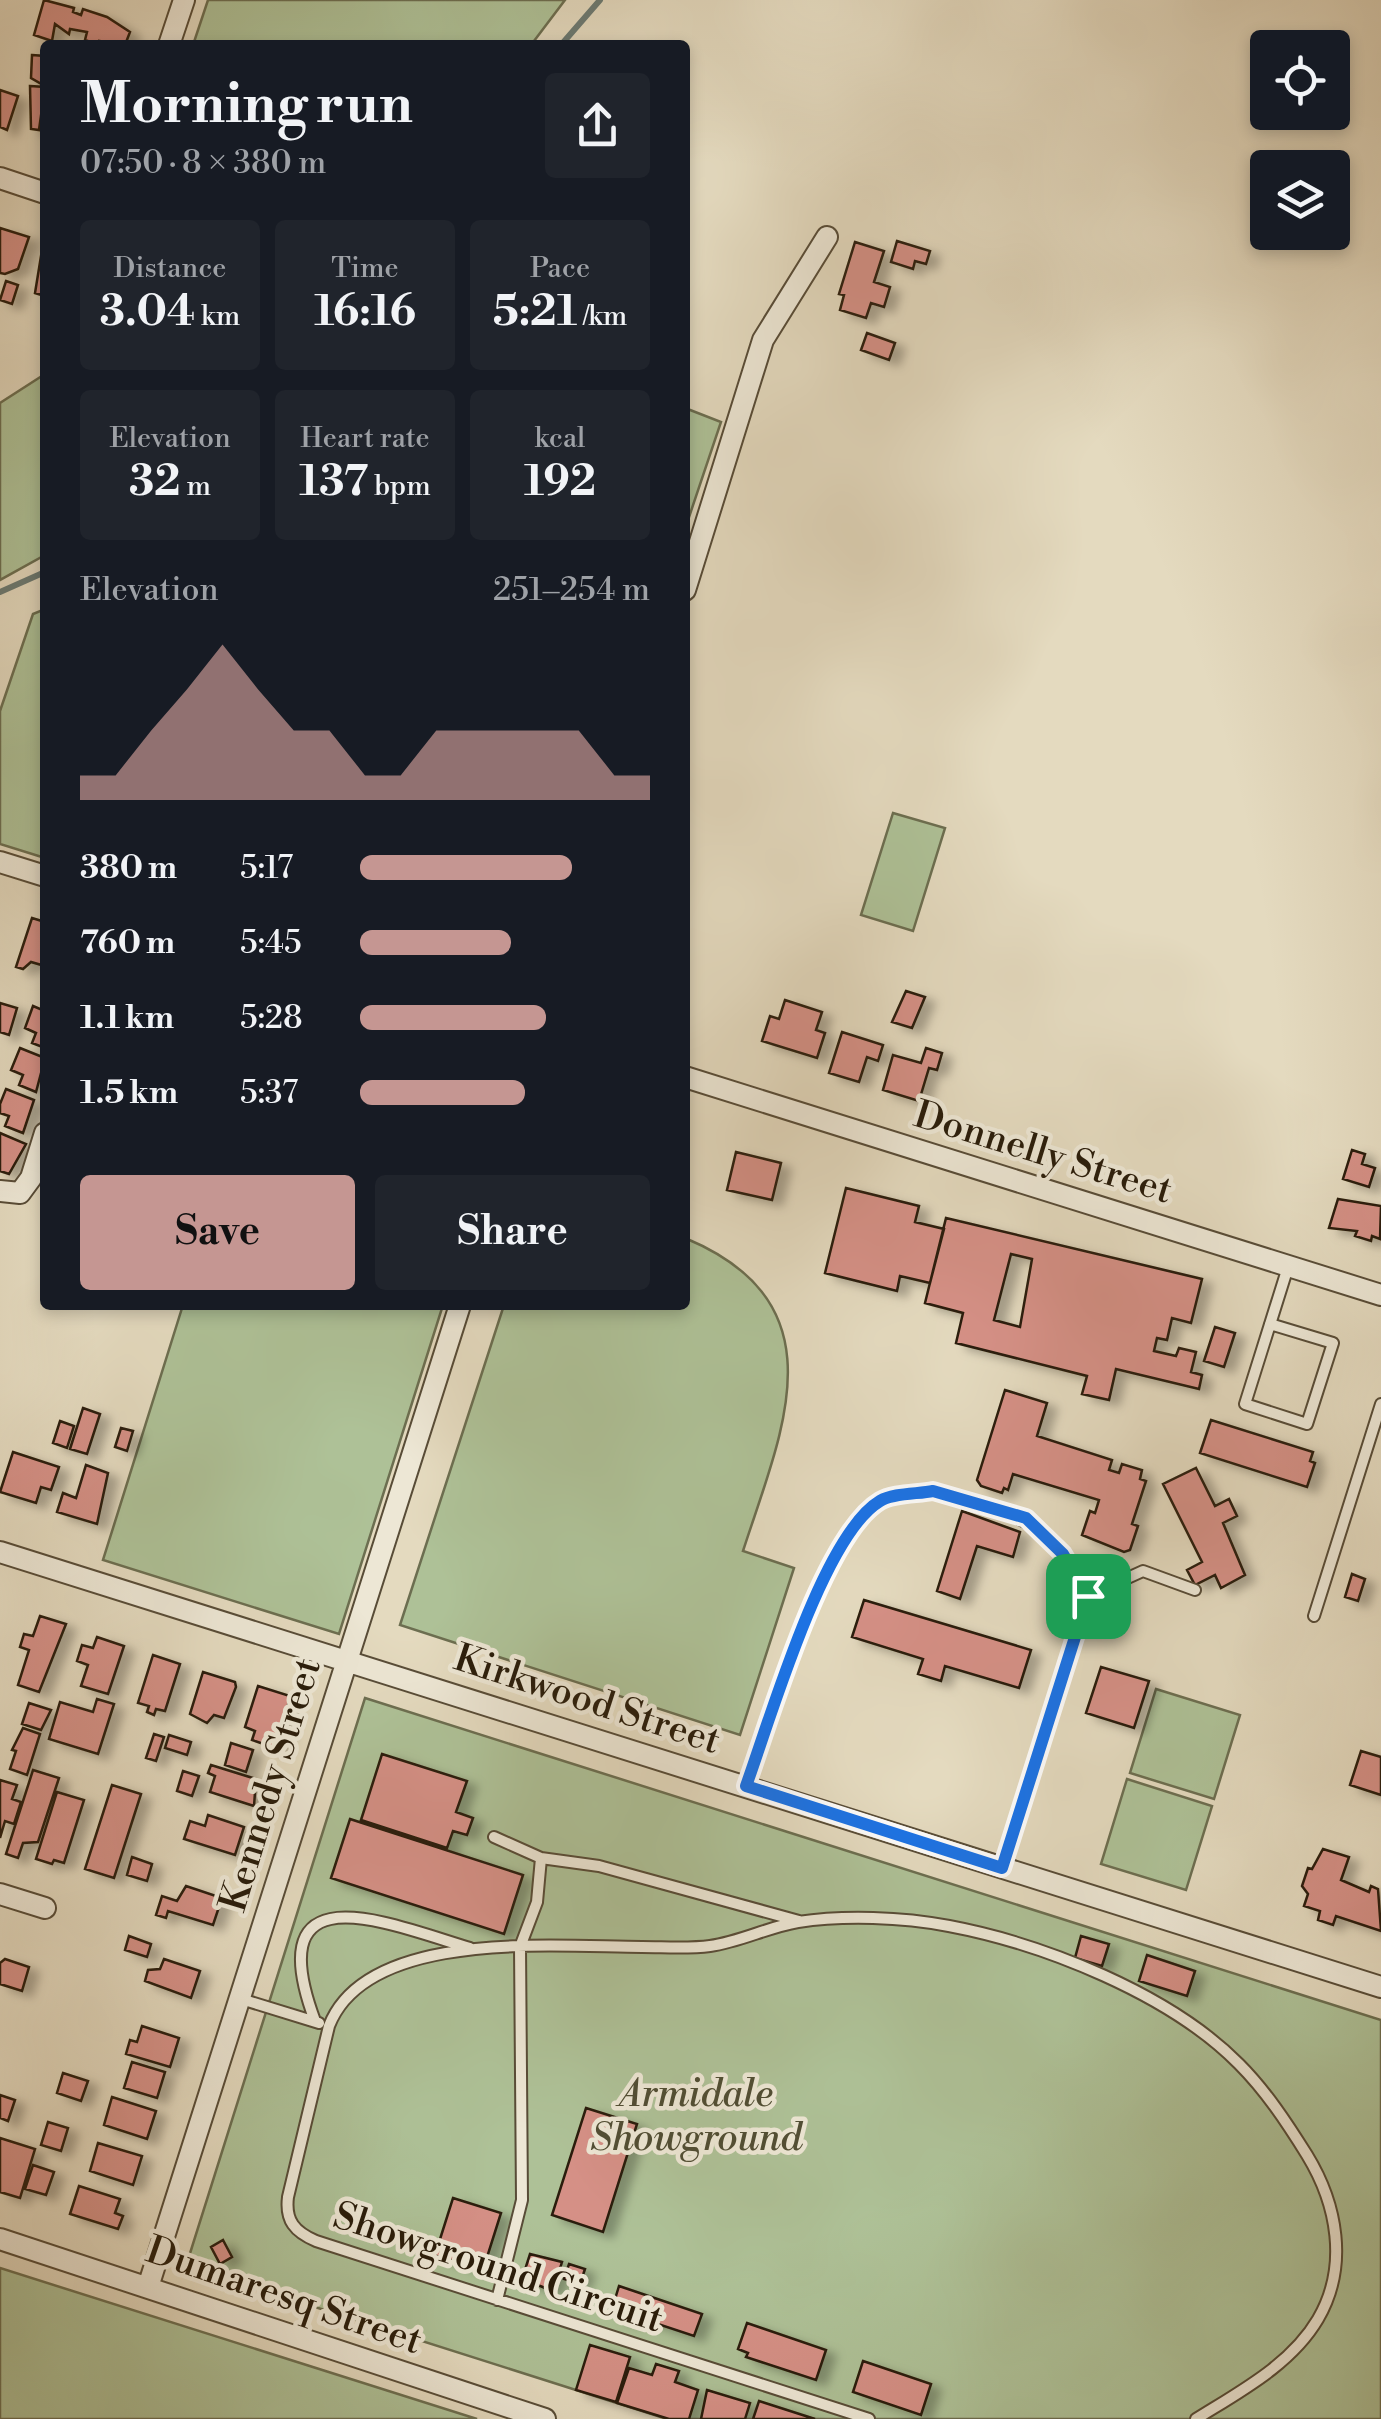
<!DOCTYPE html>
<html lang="en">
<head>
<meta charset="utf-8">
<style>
	:root { --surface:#171b24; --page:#20242c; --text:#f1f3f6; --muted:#9ea1a6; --accent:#c59692 }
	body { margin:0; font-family:"Libre Bodoni",serif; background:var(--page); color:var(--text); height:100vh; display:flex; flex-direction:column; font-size:38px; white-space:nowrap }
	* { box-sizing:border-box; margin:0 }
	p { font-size:32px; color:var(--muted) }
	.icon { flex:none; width:55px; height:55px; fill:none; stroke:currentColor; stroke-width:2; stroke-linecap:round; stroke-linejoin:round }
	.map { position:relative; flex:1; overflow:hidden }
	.details { position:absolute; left:40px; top:40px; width:650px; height:1270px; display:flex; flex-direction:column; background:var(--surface); border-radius:10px; box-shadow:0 5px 15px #0003 }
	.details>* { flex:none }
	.buttons { position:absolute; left:1250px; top:30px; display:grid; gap:20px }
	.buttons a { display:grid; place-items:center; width:100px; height:100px; border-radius:10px; background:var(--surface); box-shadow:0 5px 15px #0003; font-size:50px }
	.pin { position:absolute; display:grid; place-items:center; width:85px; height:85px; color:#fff; margin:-42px; border-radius:20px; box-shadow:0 5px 15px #0006 }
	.round { display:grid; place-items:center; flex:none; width:105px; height:105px; border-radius:10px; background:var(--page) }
	.headline { display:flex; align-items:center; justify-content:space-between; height:170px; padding:0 40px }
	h1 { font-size:55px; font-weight:700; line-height:75px }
	.figures { display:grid; grid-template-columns:repeat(3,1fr); gap:15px; height:170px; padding:10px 40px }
	.figures div { display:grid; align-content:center; border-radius:10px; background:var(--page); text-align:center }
	.figures b { font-size:42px; font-weight:700 }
	.figures small { font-size:28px; font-weight:400 }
	.figures p { font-size:28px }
	.chart { height:280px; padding:20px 40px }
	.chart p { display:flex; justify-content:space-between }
	.chart svg { width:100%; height:180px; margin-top:10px; fill:var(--accent); opacity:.7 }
	.cta { display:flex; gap:20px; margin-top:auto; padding:20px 40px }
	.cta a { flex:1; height:115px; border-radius:10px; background:var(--accent); color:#111; font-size:40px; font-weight:700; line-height:115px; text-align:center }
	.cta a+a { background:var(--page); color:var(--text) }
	ul { padding:0 40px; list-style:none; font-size:32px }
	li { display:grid; grid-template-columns:160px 120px 1fr; align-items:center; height:75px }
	li i { height:25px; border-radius:12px; background:var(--accent) }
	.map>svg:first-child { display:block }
	.green { fill:#aec197; stroke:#6c6e50; stroke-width:2.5 }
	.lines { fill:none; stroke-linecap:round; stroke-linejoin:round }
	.stream { stroke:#6b7a73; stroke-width:6 }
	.building { fill:#d59086; stroke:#291c0a; stroke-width:2.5; fill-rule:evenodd; filter:url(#shadow) }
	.lane-casing { stroke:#584c37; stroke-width:14 }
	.street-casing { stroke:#584c37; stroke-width:24 }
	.lane { stroke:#ede7d5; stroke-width:10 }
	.street { stroke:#ede7d5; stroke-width:20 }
	.route-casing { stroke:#fff; stroke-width:20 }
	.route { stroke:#1a73e8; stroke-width:12 }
	.labels { text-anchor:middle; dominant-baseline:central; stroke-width:9; stroke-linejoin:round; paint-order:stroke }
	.street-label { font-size:38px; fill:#291c0a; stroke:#ede7d5 }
	.park-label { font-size:38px; font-style:italic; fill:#514e34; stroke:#ede7d5 }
</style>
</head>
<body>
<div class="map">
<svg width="1381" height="2419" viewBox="0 0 1381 2419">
	<defs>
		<filter id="shadow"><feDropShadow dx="10" dy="5.5" stdDeviation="5" flood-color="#0004"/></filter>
	</defs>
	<rect width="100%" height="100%" fill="#e4dabf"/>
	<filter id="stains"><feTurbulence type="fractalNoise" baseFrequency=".002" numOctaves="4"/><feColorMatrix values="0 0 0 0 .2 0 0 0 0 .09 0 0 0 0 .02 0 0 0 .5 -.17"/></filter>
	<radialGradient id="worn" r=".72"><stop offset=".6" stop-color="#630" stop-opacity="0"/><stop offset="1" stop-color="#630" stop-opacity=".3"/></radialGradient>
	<path class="green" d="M208,0H565L531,45H193Z
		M45,374V555L0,580V403Z
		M685,408L721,422L685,529Z
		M45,609V858L0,844V711L33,614Z
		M893,813L945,828L913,931L861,915Z
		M685,1238C843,1304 782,1430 743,1551L794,1568L740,1735L400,1625L504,1305H685Z
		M183,1305H443L339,1634L103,1560Z
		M1156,1689L1240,1715L1214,1799L1130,1773Z
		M365,1698L1381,2020V2419H667L186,2266Z
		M1127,1779L1212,1806L1186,1890L1101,1864Z
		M0,2268L477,2419H0Z"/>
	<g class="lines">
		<path class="stream" d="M561,45L600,0
			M0,592L45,572"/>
	</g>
	<path class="building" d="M44,0L74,8L73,12L81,15L83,9L107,17L130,32L125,45L99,41L98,45L85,40L87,32L70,29L69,34L55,24L52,41L34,35Z
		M32,55L45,56V86L31,78Z
		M30,86L45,87L39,130L31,129Z
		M0,90L18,96L7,130L0,127Z
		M0,228L29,237L18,269L5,274L0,273Z
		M897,241L930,251L926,264L915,261L913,269L891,262Z
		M855,242L884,251L874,282L890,287L884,307L871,303L866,318L840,310L844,295L839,294Z
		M42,250L45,251V296L35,293Z
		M6,281L18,285L12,304L0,300Z
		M867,333L895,343L889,360L861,350Z
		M32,918L45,922V966L31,962L23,969L16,967Z
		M906,991L925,997L912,1028L892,1022Z
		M785,1000L822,1012L816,1030L825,1033L817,1058L762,1041L770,1016L779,1019Z
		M0,1003L17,1008L9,1035L0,1032Z
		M33,1006L45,1011V1048L32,1043L36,1033L25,1028Z
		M842,1032L883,1045L878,1061L867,1057L859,1082L829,1073Z
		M20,1048L45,1058L36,1092L19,1085L23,1075L11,1070Z
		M926,1048L942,1053L937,1070L929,1068L919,1101L883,1090L893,1055L921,1063Z
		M6,1089L34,1100L23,1133L5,1126L9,1116L0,1113V1104Z
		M0,1133L26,1144L9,1174L0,1171Z
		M1352,1150L1365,1154L1362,1164L1375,1168L1369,1187L1343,1179Z
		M736,1152L781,1163L772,1200L727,1190Z
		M846,1188L919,1206L915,1222L944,1229L930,1283L900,1276L897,1291L825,1273Z
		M1338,1199L1381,1206L1380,1239L1372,1236L1371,1241L1355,1236L1357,1231L1329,1228Z
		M946,1218L1202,1279L1191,1323L1172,1318L1167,1340L1157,1338L1154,1351L1176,1356L1179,1348L1196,1352L1191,1372L1202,1375L1199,1389L1116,1369L1109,1400L1082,1394L1087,1376L956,1343L963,1313L925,1303ZM1011,1254L1032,1259L1020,1327L994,1320Z
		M1215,1327L1235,1333L1224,1367L1204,1361Z
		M1005,1390L1047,1403L1037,1436L1112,1460L1109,1470L1119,1473L1122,1464L1142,1470L1140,1479L1146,1481L1132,1524L1138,1526L1130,1550L1124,1552L1082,1535L1090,1511L1095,1513L1099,1500L1013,1474L1008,1490L1004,1488L1002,1493L981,1486L977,1480Z
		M83,1408L100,1414L87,1454L70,1449Z
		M1211,1420L1313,1452L1310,1461L1315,1463L1307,1487L1200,1453Z
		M60,1421L74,1426L67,1448L53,1443Z
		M121,1428L133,1431L127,1451L115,1447Z
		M13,1452L59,1467L51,1490L41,1487L36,1503L0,1492Z
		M86,1465L108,1473L97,1524L57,1512L63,1493L76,1498Z
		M1196,1468L1215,1506L1229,1499L1237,1516L1223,1523L1245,1575L1221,1588L1215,1575L1195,1585L1187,1570L1202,1562L1163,1484Z
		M962,1511L1020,1532L1013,1557L977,1546L960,1599L937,1591Z
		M1352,1574L1365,1579L1358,1601L1345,1597Z
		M864,1600L1031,1650L1019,1688L945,1666L941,1681L918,1674L923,1659L852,1637Z
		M40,1616L66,1624L39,1692L18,1685L29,1650L20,1647L24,1634L33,1636Z
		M97,1637L124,1646L108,1694L81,1686L88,1665L77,1661L82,1645L93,1648Z
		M153,1655L180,1664L165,1711L156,1709L154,1715L147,1712L149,1706L138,1703Z
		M1101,1667L1149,1681L1134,1728L1086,1713Z
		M203,1672L235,1682L236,1687L224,1718L214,1715L207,1723L190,1714Z
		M258,1686L290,1696L278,1749L252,1740L255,1731L245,1727Z
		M97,1699L114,1704L98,1754L49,1739L60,1702L93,1712Z
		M29,1703L51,1710L41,1730L22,1724Z
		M23,1728L40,1734L27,1775L10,1769L16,1751L12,1750Z
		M154,1734L164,1737L156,1761L146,1758Z
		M169,1735L191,1742L187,1755L165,1748Z
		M231,1743L253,1750L246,1772L225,1765Z
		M1361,1751L1381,1757V1795L1350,1785Z
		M382,1754L467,1781L456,1812L473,1818L467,1835L453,1831L447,1848L361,1820Z
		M211,1765L256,1779L254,1806L210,1792L215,1776L208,1773Z
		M33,1770L59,1778L38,1842L23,1843L18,1858L6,1854Z
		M183,1771L199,1776L192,1796L177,1791Z
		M0,1780L17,1785L12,1799L21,1802L14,1824L5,1821L0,1838Z
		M112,1785L141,1794L114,1878L85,1869Z
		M57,1792L84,1800L64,1863L54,1860L52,1864L36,1859Z
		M208,1815L244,1827L235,1855L184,1839L190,1821L205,1826Z
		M350,1819L523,1875L504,1934L331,1878Z
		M1323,1849L1349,1857L1341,1880L1369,1892L1371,1886L1378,1889L1381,1931L1336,1916L1333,1925L1318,1920L1320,1911L1304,1906L1308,1894L1302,1886L1308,1868L1312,1869Z
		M132,1857L152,1864L147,1881L127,1875Z
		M186,1886L222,1898L213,1925L168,1911L166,1918L156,1915L162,1896L177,1901Z
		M129,1936L151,1944L147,1957L125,1950Z
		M1081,1936L1109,1944L1102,1966L1075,1958Z
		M1147,1955L1195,1971L1187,1996L1139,1981Z
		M5,1959L29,1967L22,1991L0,1984V1963Z
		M164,1959L200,1971L191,1998L145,1981L148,1970L160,1969Z
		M142,2026L179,2038L170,2067L126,2054L130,2040L137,2042Z
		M132,2062L165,2072L157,2098L124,2088Z
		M63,2073L88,2081L81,2101L57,2093Z
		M0,2095L15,2100L8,2121L0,2118Z
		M112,2097L156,2111L147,2139L104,2125Z
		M586,2108L637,2124L603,2232L552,2215Z
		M48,2122L68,2128L61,2151L41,2145Z
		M0,2138L35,2149L20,2198L0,2192Z
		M98,2143L142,2156L133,2185L90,2171Z
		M33,2165L54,2172L46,2195L25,2189Z
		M79,2186L120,2199L115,2213L123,2216L118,2229L70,2214Z
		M453,2198L501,2213L483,2270L435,2255Z
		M223,2240L232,2257L220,2264L211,2247Z
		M530,2254L562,2262L553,2291L522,2279Z
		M569,2264L585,2269L580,2284L564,2279Z
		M619,2286L702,2314L694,2336L643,2319L632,2321L615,2316L616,2311L612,2309Z
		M747,2323L826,2350L816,2380L746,2357L748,2353L738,2349Z
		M590,2345L630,2357L616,2402L576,2390Z
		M863,2361L931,2384L921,2415L853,2392Z
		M656,2364L679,2371L675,2382L698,2390L689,2419H669L617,2403L629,2368L652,2375Z
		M707,2390L750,2403L745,2419H701Z
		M759,2401L815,2419H753Z"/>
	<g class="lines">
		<defs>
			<path id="lane" d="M1270,1324L1333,1343L1307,1424L1245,1404L1288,1267
				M1088,1596L1143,1571L1195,1590
				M1314,1616L1381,1404
				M745,1786C770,1722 824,1532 880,1501C907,1486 942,1494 969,1502C1041,1522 1050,1532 1088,1596L1002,1867
				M494,1837L541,1858
				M241,1999L319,2023
				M315,2021C258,1868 387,1923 470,1948
				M497,2300L522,2200L520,1947L537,1902L541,1858L599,1866L799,1921
				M869,2419L316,2241C295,2232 285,2221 288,2197L329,2026C367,1928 558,1947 642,1947C664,1947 688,1949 710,1946C740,1942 768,1927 798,1922C844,1915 902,1917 949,1926C1044,1944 1170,1994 1239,2064C1266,2091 1287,2123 1307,2155C1337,2204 1349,2266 1318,2319C1291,2365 1239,2392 1196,2419"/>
			<path id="street" d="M169,45L184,0
				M0,178L45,193
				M685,590L763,340L827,237
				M0,862L45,876
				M685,1077L1381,1295
				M0,1191L20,1193L31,1178L45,1133
				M0,1552L1381,1987
				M0,1894L45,1908
				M0,2239L545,2419
				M148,2287L460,1305"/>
		</defs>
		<use href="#lane" class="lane-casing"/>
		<use href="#street" class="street-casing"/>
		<use href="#lane" class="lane"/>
		<use href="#street" class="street"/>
	</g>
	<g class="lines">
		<defs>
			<path id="route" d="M933,1491L1026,1518L1063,1554L1088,1596L1002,1868L746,1786C770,1720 823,1535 880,1501C893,1493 918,1494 933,1491Z"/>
		</defs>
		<use href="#route" class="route-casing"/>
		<use href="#route" class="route"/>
	</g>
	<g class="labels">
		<g class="street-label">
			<text transform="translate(1043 1153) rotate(17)">Donnelly Street</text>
			<text transform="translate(587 1700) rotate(18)">Kirkwood Street</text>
			<text transform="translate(271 1785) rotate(-73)">Kennedy Street</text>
			<text transform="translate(498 2268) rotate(18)">Showground Circuit</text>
			<text transform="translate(284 2296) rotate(19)">Dumaresq Street</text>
		</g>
		<g class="park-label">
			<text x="696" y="2094">Armidale<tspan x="696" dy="44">Showground</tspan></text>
		</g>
	</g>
	<rect width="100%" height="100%" filter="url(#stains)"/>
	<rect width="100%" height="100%" fill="url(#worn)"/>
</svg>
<div class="buttons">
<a><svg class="icon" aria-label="locate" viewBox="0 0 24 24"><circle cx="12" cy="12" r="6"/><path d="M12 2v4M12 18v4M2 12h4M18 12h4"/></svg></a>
<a><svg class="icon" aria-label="layers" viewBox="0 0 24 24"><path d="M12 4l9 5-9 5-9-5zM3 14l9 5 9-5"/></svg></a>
</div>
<div class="pin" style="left:1088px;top:1596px;background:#1e9e55"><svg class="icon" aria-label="arrive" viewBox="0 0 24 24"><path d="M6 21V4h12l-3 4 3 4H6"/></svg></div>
<section class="details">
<div class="headline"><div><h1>Morning run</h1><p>07:50 · 8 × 380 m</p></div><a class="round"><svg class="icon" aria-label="share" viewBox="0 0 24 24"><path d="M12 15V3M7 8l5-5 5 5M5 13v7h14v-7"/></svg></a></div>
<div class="figures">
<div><p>Distance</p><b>3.04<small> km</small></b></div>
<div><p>Time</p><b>16:16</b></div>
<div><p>Pace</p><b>5:21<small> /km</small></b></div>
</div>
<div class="figures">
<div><p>Elevation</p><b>32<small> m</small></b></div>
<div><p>Heart rate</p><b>137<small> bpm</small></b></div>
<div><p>kcal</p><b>192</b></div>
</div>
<div class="chart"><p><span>Elevation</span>251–254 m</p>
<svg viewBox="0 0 160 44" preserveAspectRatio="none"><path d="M0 44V38L10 38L20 27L30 17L40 6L50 17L60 27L70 27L80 38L90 38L100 27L110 27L120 27L130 27L140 27L150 38L160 38V44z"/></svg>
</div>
<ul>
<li><b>380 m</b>5:17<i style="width:73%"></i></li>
<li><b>760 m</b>5:45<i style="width:52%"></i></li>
<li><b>1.1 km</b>5:28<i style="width:64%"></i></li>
<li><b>1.5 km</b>5:37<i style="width:57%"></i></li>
</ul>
<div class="cta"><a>Save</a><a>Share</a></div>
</section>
</div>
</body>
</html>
